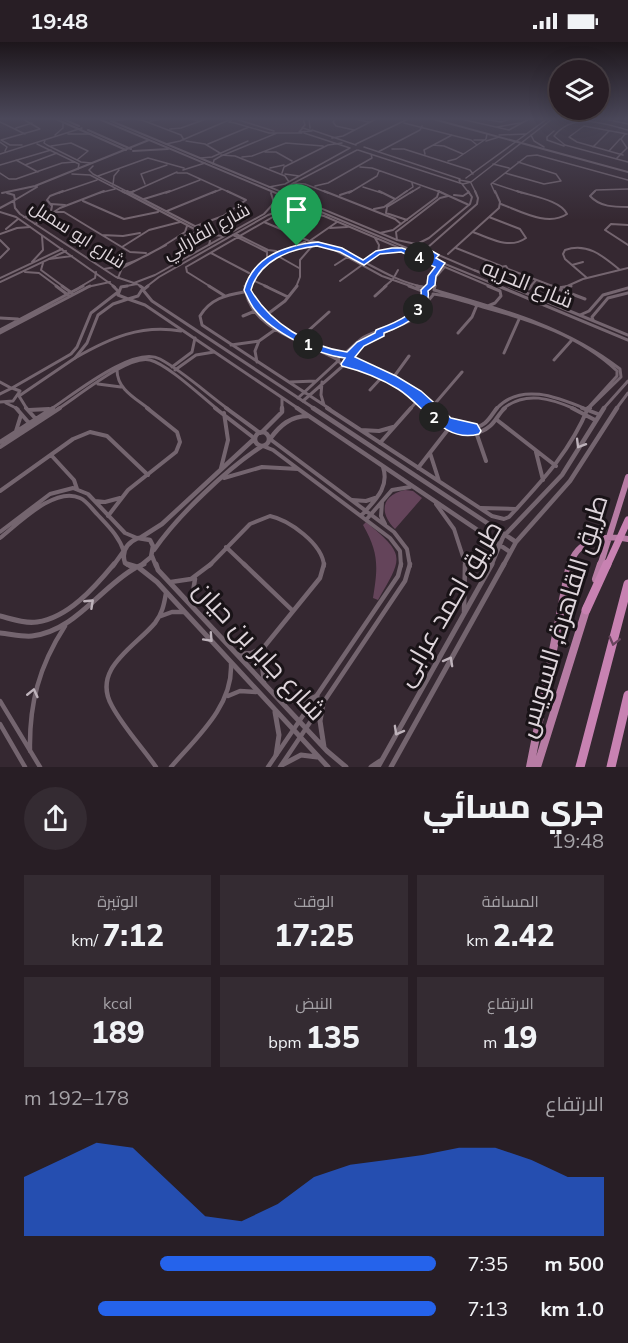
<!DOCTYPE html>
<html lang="ar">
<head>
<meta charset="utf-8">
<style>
	:root { --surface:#281e25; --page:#342b32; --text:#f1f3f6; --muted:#a5a2a7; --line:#443c42; --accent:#2563eb }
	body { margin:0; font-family:Mulish,Cairo,sans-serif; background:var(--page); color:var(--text); direction:rtl; height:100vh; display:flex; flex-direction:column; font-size:22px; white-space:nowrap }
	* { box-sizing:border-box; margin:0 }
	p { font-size:20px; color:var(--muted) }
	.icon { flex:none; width:33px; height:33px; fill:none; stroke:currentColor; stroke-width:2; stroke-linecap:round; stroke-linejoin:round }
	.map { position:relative; height:725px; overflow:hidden; direction:ltr }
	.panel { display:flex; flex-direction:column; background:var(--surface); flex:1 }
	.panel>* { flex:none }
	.controls { position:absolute; left:549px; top:18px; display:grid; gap:12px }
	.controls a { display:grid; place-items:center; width:60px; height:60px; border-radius:50%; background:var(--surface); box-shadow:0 6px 24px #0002,0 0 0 2px var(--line); font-size:30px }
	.pin { position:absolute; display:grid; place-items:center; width:51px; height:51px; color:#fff; margin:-62px -26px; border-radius:50% 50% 50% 0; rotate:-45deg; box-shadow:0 0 6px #0007 }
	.pin .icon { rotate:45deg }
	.km { position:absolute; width:30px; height:30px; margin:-15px; border-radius:50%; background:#222; color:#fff; font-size:16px; line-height:30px; text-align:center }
	.round { display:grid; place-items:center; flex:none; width:63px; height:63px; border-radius:32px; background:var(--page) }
	.summary { display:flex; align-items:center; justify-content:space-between; height:102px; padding:0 24px }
	h1 { font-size:33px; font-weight:800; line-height:45px }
	.figures { display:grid; grid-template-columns:repeat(3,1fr); gap:9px; height:102px; padding:6px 24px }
	.figures div { display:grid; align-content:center; border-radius:0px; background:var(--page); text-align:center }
	.figures b { font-size:30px; font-weight:800 }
	.figures small { font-size:16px; font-weight:400 }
	.figures p { font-size:16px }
	.chart { height:168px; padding:12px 24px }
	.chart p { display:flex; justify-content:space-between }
	.chart svg { width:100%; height:108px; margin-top:6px; fill:var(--accent); opacity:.7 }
	ul { padding:0 24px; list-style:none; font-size:20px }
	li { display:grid; grid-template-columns:96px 72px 1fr; align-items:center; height:45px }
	li i { height:15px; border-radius:8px; background:var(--accent) }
	.status { display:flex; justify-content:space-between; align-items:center; height:42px; padding:0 30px; background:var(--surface); direction:ltr }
	.status svg { height:16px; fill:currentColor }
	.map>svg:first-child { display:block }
	.built { fill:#43303d }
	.green { fill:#64445a }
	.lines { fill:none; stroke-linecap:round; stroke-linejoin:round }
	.minor-far4 { stroke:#74656f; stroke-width:1.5 }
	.minor-far3 { stroke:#74656f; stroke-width:2 }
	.minor-far2 { stroke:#74656f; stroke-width:3 }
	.minor-far1 { stroke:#74656f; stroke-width:4 }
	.minor { stroke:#74656f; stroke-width:4.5 }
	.tertiary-far3 { stroke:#74656f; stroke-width:2 }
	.tertiary-far2 { stroke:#74656f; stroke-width:3 }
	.tertiary-far1 { stroke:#74656f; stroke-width:4.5 }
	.tertiary { stroke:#74656f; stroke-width:5 }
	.trunk-far1 { stroke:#b77ca4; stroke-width:6 }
	.trunk { stroke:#b77ca4; stroke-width:8 }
	.motorway-far1 { stroke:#c882b2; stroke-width:7 }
	.motorway { stroke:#c882b2; stroke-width:9 }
	.oneway { stroke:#beb3bb }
	.oneway2 { stroke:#68455d }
	.route { fill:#2563eb; stroke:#fff; stroke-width:1.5; fill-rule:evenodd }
	.labels { text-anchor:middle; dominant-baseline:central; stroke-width:6; stroke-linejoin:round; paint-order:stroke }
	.far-street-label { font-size:18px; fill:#ded5db; stroke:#191317 }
	.street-label { font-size:21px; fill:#ded5db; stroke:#191317 }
	.near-street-label { font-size:26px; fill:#ded5db; stroke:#191317 }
</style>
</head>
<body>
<div class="status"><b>19:48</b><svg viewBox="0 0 49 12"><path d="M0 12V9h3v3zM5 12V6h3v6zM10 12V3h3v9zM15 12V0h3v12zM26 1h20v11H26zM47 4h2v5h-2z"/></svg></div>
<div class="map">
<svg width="628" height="725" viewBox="0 0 628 725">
	<rect width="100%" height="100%" fill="#352831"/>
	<path class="built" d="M235,77H305L306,83L305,89L273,91L234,79Z"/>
	<path class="green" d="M405,448L413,449L422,456L395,487C379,471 381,453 405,448Z
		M366,480C406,513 403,515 378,558L373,556C378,525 379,511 363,483Z"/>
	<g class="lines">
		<path class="minor-far4" d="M133,77L142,78L181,93L184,98
			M189,77L199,79
			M233,77L229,80L235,81
			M309,77L310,86
			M336,77L333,80L336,84L354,88
			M355,77L369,80
			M461,77L509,88L529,77
			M484,77L501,80L510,77
			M605,77L628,82
			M239,78L274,89
			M113,79L129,77
			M150,79L163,77
			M0,80L25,92
			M235,81L269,91H302
			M404,81L471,98L477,103
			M497,85L520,81
			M16,86L32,81
			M302,86L305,83L303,77
			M303,86L312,89L299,90Z
			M170,87L181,86L206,77
			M312,88L356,103
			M628,88C602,81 574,70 554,94L565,103L628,120
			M554,89L547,95V98L564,104
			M304,91L350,106
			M68,92H91
			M55,93L63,86V80
			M499,93L526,92
			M531,93L534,99L544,105
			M332,96L343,94L376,77
			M1,98L40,87L23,77
			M1,98L10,103H22
			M45,98L44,101L47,103L81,120L91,121
			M474,98H484
			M186,99L205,102L220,111
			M486,99L499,95
			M0,100L7,105L5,109
			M37,102L79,122L78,127
			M166,102L180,99L229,78
			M208,102L249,85
			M356,102L408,77
			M433,103L444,104L463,112
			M51,104L71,101L88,109L77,118
			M364,105L460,137
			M593,105L609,89
			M392,107H404L470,128L473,132
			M358,108L463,142L471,140L459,138L460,140
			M609,109L620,97
			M265,110H276L292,119
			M378,110L420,88L422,84
			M0,112L82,86
			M425,112L424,108L452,93
			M221,113L235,114L285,134L289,140
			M623,113L577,100L569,95L584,84L627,92
			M242,115L252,114L286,101L323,104
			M201,116L212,115L248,99
			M616,117L627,106L621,97L625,92
			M16,118L38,130
			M448,119L456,117L486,97L487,92
			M213,122L214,118L221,114L277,91
			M493,122L509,126
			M0,123L51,108
			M25,123L57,111
			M93,124L89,128L93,132L130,151
			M360,125L372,126L443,151
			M270,126L284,123
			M183,128L205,121
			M0,131L9,137H16L62,121L75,120
			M177,131H187L231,151
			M282,131L284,125L328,103L342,101
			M505,131L544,142L561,139L556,132L518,120
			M72,132L90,133L125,151
			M285,132L299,134
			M98,134L148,116L184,126
			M466,136L547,77
			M471,140L552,77
			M293,141L305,142L328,151
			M471,141L476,151
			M492,141L522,151
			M145,142L141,132L167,123
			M462,142L469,151
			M113,143L114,134L119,128
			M315,144L328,141L372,116L371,112
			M269,145L285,142L350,106
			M363,145L382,151
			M59,151L97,138
			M99,151L115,147
			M130,151L177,130
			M166,151L200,138
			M212,151L222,147
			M286,151L285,147L288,144L357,108
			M349,151L377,134L379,129
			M404,151L413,145L412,141
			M410,151L420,145
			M495,151L491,142L527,114L537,113L628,138
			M593,151L596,148L628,147"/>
		<path class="minor-far3" d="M122,149L206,193L210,199L209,203
			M127,149L212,193L224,194
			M285,149L286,152
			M324,149L395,177L401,182
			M379,149L395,157
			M438,149L469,163
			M595,149L590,154C600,165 614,165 628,165
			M128,152L134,149
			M340,153L352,149
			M454,153L463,154L469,150
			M144,157L170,149
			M83,159L124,177L158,170
			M51,162L65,163
			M501,162C520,169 548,185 567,172C561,158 531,154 517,149
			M374,167L384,165L407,149
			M51,169L52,164L47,158L50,154L63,149
			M167,169L216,149
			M53,170H64L130,210L146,211
			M386,171L407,178
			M386,171L387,165L413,149
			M24,175L43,172
			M264,180L314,201L307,203L304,200
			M35,182L60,166L104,149
			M628,183L611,182L605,188L628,203
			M196,184L223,174L246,158L227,149
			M330,186L347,185
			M6,187L18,177
			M473,190C490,196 509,208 526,196L520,187L489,175
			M380,191L393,188L437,155L439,149
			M0,192L17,186L30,185
			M236,192L268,208L276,209
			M102,193L123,194L140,191
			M233,193L267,210V215
			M183,194L199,190
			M375,196L379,203L378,211
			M0,198L9,207L0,216
			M311,198L337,180
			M397,198L396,190L440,156L448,154
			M312,199C353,207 383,237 424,245
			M417,202L429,196L470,162L472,155L468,149
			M122,205L149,188L180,180
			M329,205L382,234L413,245
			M427,206L477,162L478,156L475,149
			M456,206L501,224
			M211,211L249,231
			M448,212L499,166L500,160L495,149
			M276,213L299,226
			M32,220L43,208L42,194
			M43,221L41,228L64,245
			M364,221L378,211L400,208
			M335,223L349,214
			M572,223L583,220
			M506,224L508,227L504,228L500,225Z
			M104,227C134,224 161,206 185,190L187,184
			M508,227L555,245
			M474,228L510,241L516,245
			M25,230L39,231L58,245
			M496,231L501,233
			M0,236L62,207
			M118,236L122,226L166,203
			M587,236L565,217L563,212L565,208C587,200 603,214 620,228
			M250,237L268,245
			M393,237L398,228
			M340,239L362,223
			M0,240L66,209
			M80,245L95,236L96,230
			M87,245L110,240
			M211,245L187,230L186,225L278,172L301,169L324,174L492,245
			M245,245C254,219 281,210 305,200
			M247,245C249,223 275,212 293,205
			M296,245L300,235V218L313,203
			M384,245L391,239
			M427,245L441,221
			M434,245L436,235L444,226
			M530,245L536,238
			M565,245L583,237L628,226"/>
		<path class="minor-far2" d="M56,244L68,253
			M62,244L72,251
			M209,244L225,254
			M245,244C248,288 307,300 338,318
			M247,244C246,278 313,306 340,313
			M265,244L288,255
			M409,244L425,250
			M417,244L427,246
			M514,244L518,247
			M551,244L585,257
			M427,246L428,244
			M558,246L571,244
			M529,247L531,244
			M434,248C500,267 565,284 620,327L621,335L588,367
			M434,248L435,244
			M244,250C226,253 210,257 200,274L202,283L330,367
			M433,252C450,254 467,260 483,265C531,278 580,294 617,329V334L587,367
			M375,254L386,244
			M488,264L495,261L501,254L500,249L488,244
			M580,273L589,269L603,253L628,246
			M243,274L255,269
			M265,274L285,259L297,244
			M0,276L18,277
			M593,278L592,275L608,256L628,251
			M0,288L83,244
			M0,291L90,244
			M458,291L472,275L477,263
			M298,298L329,270
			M231,303L259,299L276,287
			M504,311L520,275
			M338.5 317a5.5 5.5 0 1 1 11 0a5.5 5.5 0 1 1-11 0Z
			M342,313C350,308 356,300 364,295C388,282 418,283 425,251
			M75,316C110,296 141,282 181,289
			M350,316L406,343L435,367
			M350,316L361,301L412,278L433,253
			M554,318L571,299
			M257,320L255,309L259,299
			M346,322C378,328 406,344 429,367
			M172,325L192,310L195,296
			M117,328C117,347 135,356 149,367
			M175,328L196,313L214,310
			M393,336L409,314
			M0,340L11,346
			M290,340L316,339
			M322,340L321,353L324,363
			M98,342L121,345
			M370,348L383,334
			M19,354L27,367
			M298,356L338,319
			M303,359L345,322
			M6,361L18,367
			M432,365L462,330
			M51,367C74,352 134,303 160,317C184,330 206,351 228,367
			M58,367C77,355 129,312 150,318C167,322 202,355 217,367
			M410,367L419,357
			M496,367C521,340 557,355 586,367
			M503,367C525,348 552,357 575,367"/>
		<path class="minor-far1" d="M16,366L29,381
			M26,366L35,376
			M215,366L254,396
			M226,366L260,391
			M327,366L492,474L504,477L509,475C541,440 570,410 588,366
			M427,366C441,380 470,402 490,384C496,379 499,371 505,366
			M434,366C445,378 468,394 485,381C490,377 493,371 497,366
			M572,366L595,378
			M582,366L598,372
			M29,368L49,367
			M587,368L590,366
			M497,378L556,424
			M361,388L379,389L393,385
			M16,389L21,373
			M476,390L486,419
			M270,397L394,490L407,507L410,524
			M0,400L53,366
			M380,401L411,366
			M263,404L273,408L390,496L400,509L401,524
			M0,405L60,366
			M536,410L543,438
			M430,411L439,439
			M51,413L74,438L77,447
			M221,426L228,398L224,371
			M418,426L450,385
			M224,436L262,425L298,427
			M0,449L73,397L90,390L107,394L148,433
			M352,458L366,459L375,456
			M95,459L105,460L120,456
			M382,460L381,474L385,482
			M436,462L454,487L466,524
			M481,466L516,467
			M108,474L128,448L176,410L180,400L177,390L147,366
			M361,474C374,459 390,446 383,425
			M366,478L392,448L410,445
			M0,490L50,452L73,446L88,452L125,491L137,496
			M0,496C19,481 55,444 80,456C87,459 92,467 97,472C108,484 119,494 124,510
			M226,505L246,524
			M209,524L250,482L270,474C289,478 323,502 324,524"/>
		<path class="minor" d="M244,522L293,569
			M171,540L191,537L211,522
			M191,563L195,537
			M464,570L465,522
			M161,574L172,570H184
			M264,605L262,623L264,640
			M238,612L251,611L264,605L320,536L324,522
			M228,654L240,649L256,650
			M0,659L40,725
			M0,682L25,725
			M30,709C29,662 39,624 65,584
			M156,725C142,705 124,686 112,664C91,627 135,605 155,581C162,572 164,563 166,551
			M171,725C197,695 233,664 231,622
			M268,725L398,534L401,522
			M280,725L405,539L410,522"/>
		<path class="tertiary-far3" d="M56,77L126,108
			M63,77L79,84
			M99,77L414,209
			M433,77L628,130
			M111,79L397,198L416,202
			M88,88L131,107
			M133,109L168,107
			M2,151L35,144L149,98
			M15,158L37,145
			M14,159L15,166L20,172L116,235L134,241
			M0,166L15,158L14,153L7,151
			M295,166L311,167
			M0,170L16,175L115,245
			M416,202L425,204L427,208L421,211L414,209L411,205Z
			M427,208L513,245
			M416,210L501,245
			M49,217L72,214
			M134,241L155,233L264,172L274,161L271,151
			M121,245L137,242L142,245
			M146,245L159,235L268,173L302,161"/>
		<path class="tertiary-far2" d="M113,244L118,249
			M127,244L121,245L118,253L128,257L138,254L143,246L140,244
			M498,244L628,298
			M509,244L628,293
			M143,248L152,259L315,367
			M143,248L148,244
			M128,257L145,263L299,367
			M12,346L71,312L77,305L91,271L118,250
			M0,352L12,346L20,349L13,359L0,360
			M19,354L75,316L87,301L98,273L113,262L128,257
			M282,356V367
			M603,367L628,339
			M616,367L628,351"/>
		<path class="tertiary-far1" d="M297,366L510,510
			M313,366L516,500
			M255 397a7 7 0 1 1 14 0a7 7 0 1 1-14 0Z
			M262,390L282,370V366
			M270,397C280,383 291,374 308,374
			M140,496L162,482L254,397
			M154,508C178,473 227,427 262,404
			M152,514L156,524
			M113,524L123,510
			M130,524L125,521C121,509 127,501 138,496L150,498L153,504L151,515L140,524
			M491,524L503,495L562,433L604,366
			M503,524L516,500L570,439L617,366"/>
		<path class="tertiary" d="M127,522L137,525L144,522
			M156,522L158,528L327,709L346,725
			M138,525L157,540L328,725
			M0,574C12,577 25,582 37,580C68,576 95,545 114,522
			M0,591C11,592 22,595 32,594C75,589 100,546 135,526
			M281,658L303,660L317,654
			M323,662L320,679L324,705
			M275,670L279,693L276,713
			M282,723L301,713L317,715
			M371,725L380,719
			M378,725L492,522
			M391,725L504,522"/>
		<path class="trunk-far1" d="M570,524C576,497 605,493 628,497
			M600,524L628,435"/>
		<path class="trunk" d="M596,537L601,522
			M530,725L570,522
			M537,725L587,565"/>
		<path class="motorway-far1" d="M607,524L628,478"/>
		<path class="motorway" d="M586,568L607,522
			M580,725L628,542
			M611,725L628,653"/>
	</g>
	<defs><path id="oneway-chevron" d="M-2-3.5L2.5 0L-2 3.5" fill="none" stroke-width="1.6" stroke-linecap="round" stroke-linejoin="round" transform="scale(1.5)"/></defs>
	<g class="oneway">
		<use href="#oneway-chevron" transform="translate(580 402) rotate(121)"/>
		<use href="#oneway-chevron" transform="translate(90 561) rotate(-43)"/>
		<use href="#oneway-chevron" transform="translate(209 596) rotate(47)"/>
		<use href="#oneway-chevron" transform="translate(449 619) rotate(-61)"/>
		<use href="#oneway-chevron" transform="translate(33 651) rotate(-77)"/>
		<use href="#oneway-chevron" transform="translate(398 689) rotate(119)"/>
	</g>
	<use class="oneway2" href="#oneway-chevron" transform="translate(614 599) rotate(104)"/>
	<linearGradient id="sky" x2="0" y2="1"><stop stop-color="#1d161b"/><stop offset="0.43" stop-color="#4b485a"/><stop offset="1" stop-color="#4b485a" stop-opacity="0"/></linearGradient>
	<rect width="628" height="178" fill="url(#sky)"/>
	<path class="route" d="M318,200L342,206L363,218L376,209L392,206H402L413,210L427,206L439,213L436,216L445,221L436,234L435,243L428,249C432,271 400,285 384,291V294L364,304L355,315L396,334L421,349L451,376L477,382L481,389L479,392C443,402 424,363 398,347C380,336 362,329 342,324L341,322L345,316C318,313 272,290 255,268C250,262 247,254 244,248C253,214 286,203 318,200ZM317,204L340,210L364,223L380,212L401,210L435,225L428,234L427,242L421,248C424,271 392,282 376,288L375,291L357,300L347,310C309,305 270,281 251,248C259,219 289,207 317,204Z"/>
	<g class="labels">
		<g class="far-street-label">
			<text transform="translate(206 189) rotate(-29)">شارع الفارابي</text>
			<text transform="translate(78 192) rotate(33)">شارع ابو سمبل</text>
		</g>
		<g class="street-label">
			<text transform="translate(528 241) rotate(22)">شارع الحريه</text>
		</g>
		<g class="near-street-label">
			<text transform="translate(448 561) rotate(-60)">طريق احمد عرابى</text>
			<text transform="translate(562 574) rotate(-73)">طريق القاهرة, السويس</text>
			<text transform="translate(260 608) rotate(47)">شارع جابر بن حيان</text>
		</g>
	</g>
</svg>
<div class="controls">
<a><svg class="icon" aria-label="layers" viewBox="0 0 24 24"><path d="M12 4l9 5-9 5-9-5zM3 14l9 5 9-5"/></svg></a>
</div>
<div class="pin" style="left:297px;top:204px;background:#1e9e55"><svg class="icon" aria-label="arrive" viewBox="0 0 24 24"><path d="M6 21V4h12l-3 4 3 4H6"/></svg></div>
<b class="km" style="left:308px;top:302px">1</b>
<b class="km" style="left:434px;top:375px">2</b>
<b class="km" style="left:418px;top:267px">3</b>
<b class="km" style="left:419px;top:215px">4</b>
</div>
<section class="panel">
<div class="summary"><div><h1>جري مسائي</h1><p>19:48</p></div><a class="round"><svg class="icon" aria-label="share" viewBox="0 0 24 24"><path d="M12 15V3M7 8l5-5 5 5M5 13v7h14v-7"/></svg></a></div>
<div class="figures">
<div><p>المسافة</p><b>2.42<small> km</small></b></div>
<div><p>الوقت</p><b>17:25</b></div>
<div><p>الوتيرة</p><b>7:12<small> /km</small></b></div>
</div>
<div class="figures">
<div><p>الارتفاع</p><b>19<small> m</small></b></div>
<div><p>النبض</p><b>135<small> bpm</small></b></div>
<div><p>kcal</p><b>189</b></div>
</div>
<div class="chart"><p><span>الارتفاع</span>178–192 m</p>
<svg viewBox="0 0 160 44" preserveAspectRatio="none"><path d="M0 44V20L10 13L20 6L30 8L40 22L50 36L60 38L70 31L80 20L90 15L100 13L110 11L120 8L130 8L140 13L150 20L160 20V44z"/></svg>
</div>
<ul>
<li><b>500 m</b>7:35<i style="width:67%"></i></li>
<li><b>1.0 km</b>7:13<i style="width:82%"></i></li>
</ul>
</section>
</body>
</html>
